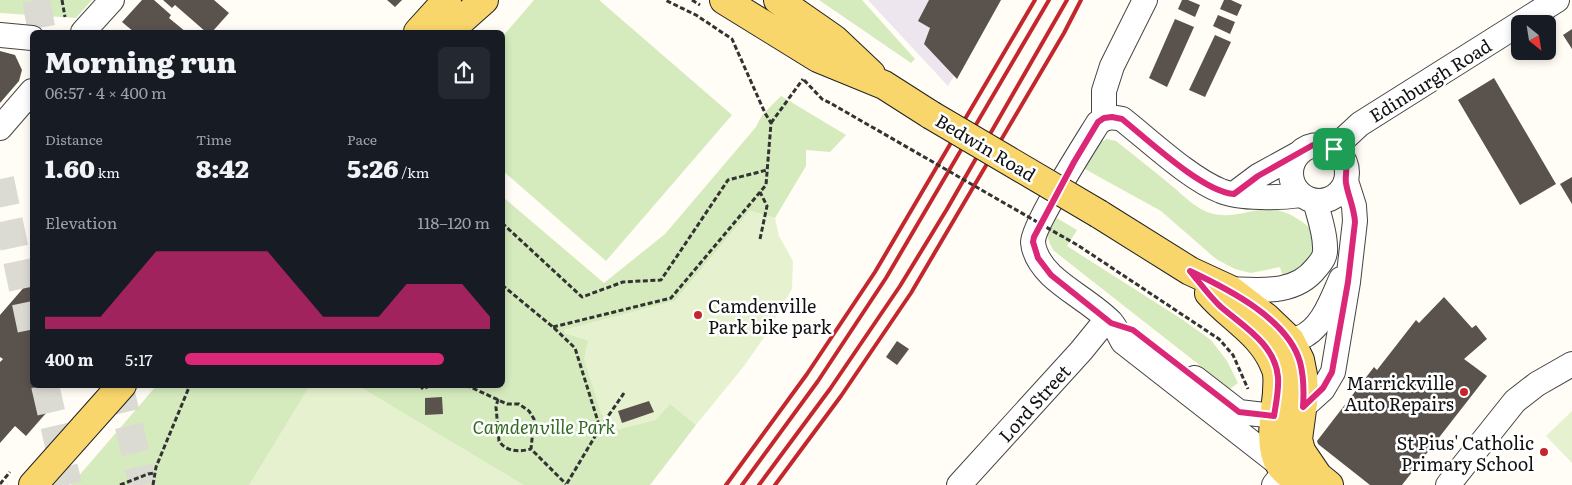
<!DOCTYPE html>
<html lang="en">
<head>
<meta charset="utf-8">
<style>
	:root { --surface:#171b24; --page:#242831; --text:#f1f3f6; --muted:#9ea1a6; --accent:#db2777 }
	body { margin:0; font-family:Literata,serif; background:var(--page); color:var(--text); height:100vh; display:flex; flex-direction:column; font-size:19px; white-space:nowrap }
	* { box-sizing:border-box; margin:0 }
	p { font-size:16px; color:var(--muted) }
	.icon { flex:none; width:28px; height:28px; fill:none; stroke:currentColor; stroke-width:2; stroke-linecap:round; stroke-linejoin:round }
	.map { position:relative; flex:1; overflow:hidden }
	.details { position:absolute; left:30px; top:30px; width:475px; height:358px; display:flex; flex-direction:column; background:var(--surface); border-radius:8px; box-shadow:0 2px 8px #0003 }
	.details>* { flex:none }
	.needle { width:32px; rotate:150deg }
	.fabs { position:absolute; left:1511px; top:15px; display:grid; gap:10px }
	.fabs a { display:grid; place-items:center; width:45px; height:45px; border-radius:8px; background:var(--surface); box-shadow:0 2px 8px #0003; font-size:25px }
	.pin { position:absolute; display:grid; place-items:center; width:42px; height:42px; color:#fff; margin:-21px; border-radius:10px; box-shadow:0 2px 8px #0006 }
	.round { display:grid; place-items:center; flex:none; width:52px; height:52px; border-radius:8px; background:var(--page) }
	.overview { display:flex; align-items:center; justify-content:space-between; height:85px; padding:0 15px }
	h1 { font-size:28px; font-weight:800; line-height:38px }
	.figures { display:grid; grid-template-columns:repeat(3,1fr); gap:8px; height:85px; padding:5px 15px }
	.figures div { display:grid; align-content:center }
	.figures b { font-size:25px; font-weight:800 }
	.figures small { font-size:14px; font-weight:400 }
	.figures p { font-size:14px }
	.chart { height:140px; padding:10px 15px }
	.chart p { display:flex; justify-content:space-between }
	.chart svg { width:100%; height:90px; margin-top:5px; fill:var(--accent); opacity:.7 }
	ul { padding:0 15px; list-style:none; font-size:16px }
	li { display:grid; grid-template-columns:80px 60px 1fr; align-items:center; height:38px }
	li i { height:12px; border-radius:6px; background:var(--accent) }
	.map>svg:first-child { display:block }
	.industrial { fill:#eee6ef }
	.green { fill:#d5ebbd }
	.pitch { fill:#e6f2cf }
	.building { fill:#5a524d }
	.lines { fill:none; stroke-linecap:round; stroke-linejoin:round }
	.highway-tunnel { stroke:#dbdad3; stroke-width:28; stroke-dasharray:28 14; stroke-linecap:butt }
	.minor-casing { stroke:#444; stroke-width:26 }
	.major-casing { stroke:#222; stroke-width:30 }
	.path { stroke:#333; stroke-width:3; stroke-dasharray:5 2.5; stroke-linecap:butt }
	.minor { stroke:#fff; stroke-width:24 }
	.major { stroke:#f9d66b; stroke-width:28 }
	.rail { stroke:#c4262e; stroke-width:4 }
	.major-bridge-casing { stroke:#222; stroke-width:30; stroke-linecap:butt }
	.path-bridge { stroke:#333; stroke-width:3; stroke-dasharray:5 2.5; stroke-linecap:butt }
	.major-bridge { stroke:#f9d66b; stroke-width:28 }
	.route-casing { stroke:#fff; stroke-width:10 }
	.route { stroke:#db2777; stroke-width:6 }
	.poi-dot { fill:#c4262e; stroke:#fff; stroke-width:2 }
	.labels { text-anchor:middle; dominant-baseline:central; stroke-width:5; stroke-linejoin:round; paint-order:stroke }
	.street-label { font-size:18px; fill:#111; stroke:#fff }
	.poi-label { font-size:18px; fill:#111; stroke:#fff; text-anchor:end }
	.park-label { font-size:18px; font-style:italic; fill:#2f6b1f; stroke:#fff }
</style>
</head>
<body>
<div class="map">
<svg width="1572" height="485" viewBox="0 0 1572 485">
	<rect width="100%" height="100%" fill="#fffdf5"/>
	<path class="industrial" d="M868,0H1000L948,86Z"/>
	<path class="green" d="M0,0H92L76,18L0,13Z
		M534,0H599L732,115L606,261L503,171V36Z
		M819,0H862L915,59L911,63Z
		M781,96L846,135L830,152L806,150V166L775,218L750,211L675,301L565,330V333L588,340L676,407L696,425L650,485H71L157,385H502L503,197L604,283L665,234L756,127L762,115Z
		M1107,139L1116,141C1135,156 1154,171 1172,186C1183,195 1196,209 1210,213C1245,223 1262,194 1301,221C1308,226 1314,230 1314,239C1314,261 1300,266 1283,277L1280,267L1251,273L1235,269L1216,259L1161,211L1083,168L1097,144Z
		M1055,217L1077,230L1067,246L1183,320L1211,340L1227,361L1238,383L1230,389L1054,251C1045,238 1047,230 1055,217Z"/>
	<path class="pitch" d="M750,211L775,218L779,236L793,261L792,289L763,339L744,366L696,425L670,404L656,420L612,431L601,413L584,359L588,340L565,333L564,330L675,301Z
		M310,385H357L524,485H249Z
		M1572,411V463L1546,436Z"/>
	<path class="building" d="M142,0H154L171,15L169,18L186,32H134L122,22Z
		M163,0H214L229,13L212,32H206L175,5L172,8Z
		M387,0H402L395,7Z
		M929,0H1001L957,79L924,44L930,28L918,21Z
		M1182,0H1188L1200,5L1195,17L1178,9Z
		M1224,0H1231L1242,5L1237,16L1220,9Z
		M1218,15L1235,22L1230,34L1213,26Z
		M1175,19L1194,27L1167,87L1149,78Z
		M1572,29V49L1563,35Z
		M1215,35L1231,42L1205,97L1189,90Z
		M0,51L15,55L22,70L19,81L0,103Z
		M1494,78L1556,184L1520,205L1458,100Z
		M1572,177V204L1560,184Z
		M32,278V385H51L42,395L54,404L26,436L15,426L0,443V362L3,359L0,357V315Z
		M1444,297L1472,328L1476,325L1487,339L1464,359L1487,376L1402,485H1370L1318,444L1317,441L1374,367L1377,370L1416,320L1419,323Z
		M897,341L909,349L897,365L886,357Z
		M442,397L443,414L425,415V398Z
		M649,401L654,412L622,423L618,411Z"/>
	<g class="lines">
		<path class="highway-tunnel" d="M36,0L42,32
			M0,179L32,332
			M45,385L68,485
			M119,385L143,485"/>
		<defs>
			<path id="minor" d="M83,32L112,0
				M0,35L32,38
				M1104,118V91L1112,66L1145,0
				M0,128L32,91
				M1291 173a28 28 0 1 1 56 0a28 28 0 1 1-56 0Z
				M1333,149L1360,124L1557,0
				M1234,194L1258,176L1298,154
				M1229,289C1260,290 1295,295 1316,268C1322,261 1326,256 1325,247C1325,232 1319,216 1315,201
				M1272,342C1281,341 1291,341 1299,338C1322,330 1332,299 1341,279
				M1195,378L1239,412L1274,416
				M1303,407L1323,389L1333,372L1348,282L1355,221L1354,206L1346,181
				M1279,464L1123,342C1119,335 1116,328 1111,322C1093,304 1069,292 1051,275C1043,267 1034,255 1033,242C1033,225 1087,141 1098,123C1107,116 1113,117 1122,119C1149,140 1190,179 1221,191C1240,199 1280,198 1301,195
				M959,485L1081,351L1107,319
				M1274,485L1285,471
				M1448,485L1515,401L1537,384L1572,364"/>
			<path id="major" d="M724,0L818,58L884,85L931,115
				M778,0L834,39L871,74
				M418,32L447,0
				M448,32L484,0
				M1099,214L1190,271L1229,289L1267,318L1290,340L1300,360L1303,375L1304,395L1298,439L1301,451L1318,476L1329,485
				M1209,293C1231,319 1262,333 1275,367C1279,375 1277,384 1277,393C1275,414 1268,446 1280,465C1285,473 1296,479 1303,485
				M33,485L122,385"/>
		</defs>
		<use href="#minor" class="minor-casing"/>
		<use href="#major" class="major-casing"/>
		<path class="path" d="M62,0L65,17
			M692,0L700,5
			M804,80L822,99L832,104
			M771,123L803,79
			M502,223L582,297L623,282L661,280L728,180L767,170
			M760,239L767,206L760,192
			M1079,246L1219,339L1233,355L1248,389
			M502,285L553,327L575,348L600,428L566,485
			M553,327L671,298L766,185L771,123L765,113L732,39L696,15L665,0
			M420,385L423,389L431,385
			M466,385L507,404H519L529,411L534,419L531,449L566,484
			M498,399L496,407L499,441C506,452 520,452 531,449
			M600,428L624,393
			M0,484L10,472
			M120,485L148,474L155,473
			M153,485L156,467L190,385"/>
		<use href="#minor" class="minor"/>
		<use href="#major" class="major"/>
		<path class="rail" d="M726,485L807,374L875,272L1035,0
			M742,485L818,381L886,278L1049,0
			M759,485L830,389L900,286L947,209L1067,0
			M775,485L841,396L911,293L1064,33L1081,0"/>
		<defs>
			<path id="major-bridge" d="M931,115L1099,214"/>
		</defs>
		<use href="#major-bridge" class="major-bridge-casing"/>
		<path class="path-bridge" d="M832,104L1079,246"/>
		<use href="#major-bridge" class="major-bridge"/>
	</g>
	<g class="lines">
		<defs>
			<path id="route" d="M1112,117L1122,119C1148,140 1203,192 1234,194L1258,176L1313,145C1328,144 1343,151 1346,167C1347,172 1345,177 1346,183C1348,196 1354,207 1355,222L1348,282L1332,372L1323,388L1303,407C1304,392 1304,377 1300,362C1288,319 1228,289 1190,271C1200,283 1210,297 1221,307C1243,326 1275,344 1278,377C1279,390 1276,403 1274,416L1239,412L1133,330L1111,323L1051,275L1038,258L1033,242L1034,237L1074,162L1098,122L1104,118Z"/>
		</defs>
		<use href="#route" class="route-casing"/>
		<use href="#route" class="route"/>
	</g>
	<g class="poi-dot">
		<circle cx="698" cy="315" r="5"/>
		<circle cx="1464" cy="392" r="5"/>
		<circle cx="1544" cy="452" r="5"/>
	</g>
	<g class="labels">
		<g class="street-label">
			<text transform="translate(1430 80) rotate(-32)">Edinburgh Road</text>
			<text transform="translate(986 147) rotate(31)">Bedwin Road</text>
			<text transform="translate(1034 403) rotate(-48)">Lord Street</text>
		</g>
		<g class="poi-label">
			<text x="708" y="305" text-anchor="start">Camdenville<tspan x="708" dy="21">Park bike park</tspan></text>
			<text x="1454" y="382">Marrickville<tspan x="1454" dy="21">Auto Repairs</tspan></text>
			<text x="1534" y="442">St Pius' Catholic<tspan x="1534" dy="21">Primary School</tspan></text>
		</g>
		<g class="park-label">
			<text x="544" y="426">Camdenville Park</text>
		</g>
	</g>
</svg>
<div class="fabs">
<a><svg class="needle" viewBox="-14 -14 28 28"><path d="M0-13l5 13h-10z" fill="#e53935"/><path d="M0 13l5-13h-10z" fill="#9ea1a6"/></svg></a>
</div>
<div class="pin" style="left:1334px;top:149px;background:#1e9e55"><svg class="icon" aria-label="arrive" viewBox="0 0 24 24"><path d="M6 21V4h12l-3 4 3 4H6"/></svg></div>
<section class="details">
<div class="overview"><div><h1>Morning run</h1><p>06:57 · 4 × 400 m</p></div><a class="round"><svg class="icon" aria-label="share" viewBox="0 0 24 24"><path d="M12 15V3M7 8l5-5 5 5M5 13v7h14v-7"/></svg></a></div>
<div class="figures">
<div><p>Distance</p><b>1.60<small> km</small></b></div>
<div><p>Time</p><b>8:42</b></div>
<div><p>Pace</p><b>5:26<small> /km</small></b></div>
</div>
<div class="chart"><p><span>Elevation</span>118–120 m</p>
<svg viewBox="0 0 160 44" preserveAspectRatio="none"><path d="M0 44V38L10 38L20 38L30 22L40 6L50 6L60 6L70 6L80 6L90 22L100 38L110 38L120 38L130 22L140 22L150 22L160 38V44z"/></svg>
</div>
<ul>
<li><b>400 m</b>5:17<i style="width:85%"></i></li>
</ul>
</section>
</div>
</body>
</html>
